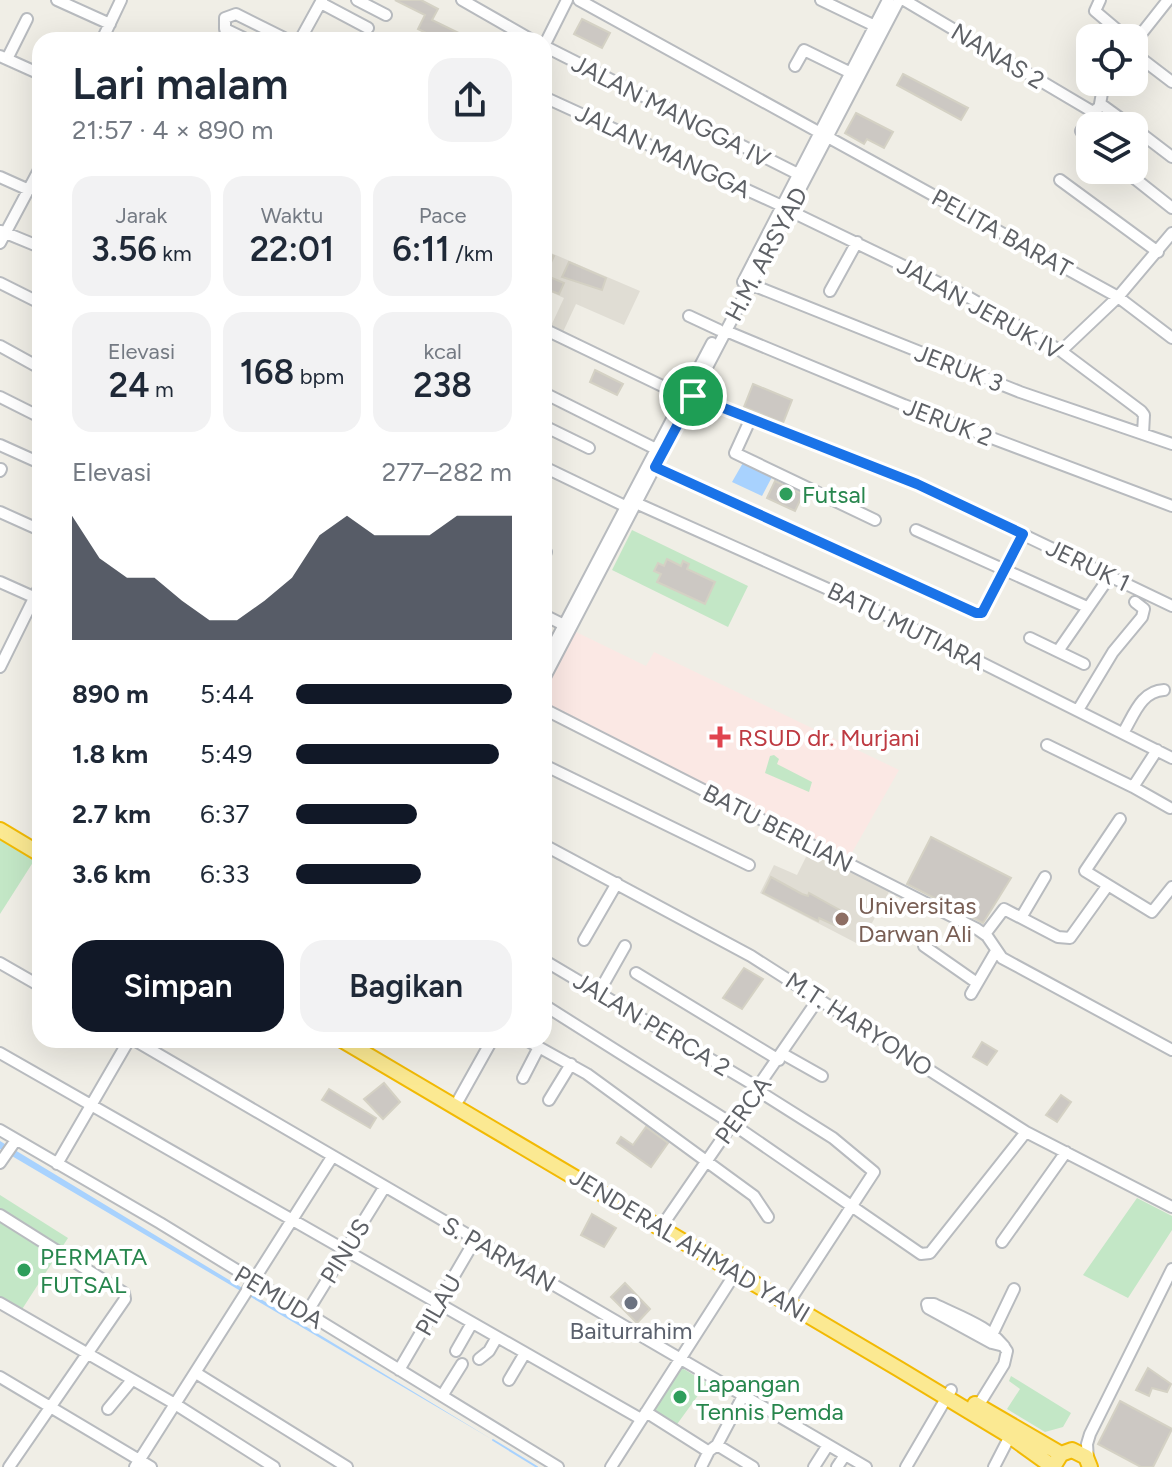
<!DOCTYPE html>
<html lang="id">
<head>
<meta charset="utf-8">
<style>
	:root { --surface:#fff; --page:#f2f2f3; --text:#1f2937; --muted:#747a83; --accent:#111827 }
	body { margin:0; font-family:Figtree,sans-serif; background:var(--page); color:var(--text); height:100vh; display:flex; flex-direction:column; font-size:30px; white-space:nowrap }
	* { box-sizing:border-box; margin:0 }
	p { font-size:26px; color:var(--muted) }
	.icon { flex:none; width:44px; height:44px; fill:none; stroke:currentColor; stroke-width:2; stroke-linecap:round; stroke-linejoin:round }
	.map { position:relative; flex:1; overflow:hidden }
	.drawer { position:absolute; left:32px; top:32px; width:520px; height:1016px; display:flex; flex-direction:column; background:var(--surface); border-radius:24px; box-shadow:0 8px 32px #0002 }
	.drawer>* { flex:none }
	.fabs { position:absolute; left:1076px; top:24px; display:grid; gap:16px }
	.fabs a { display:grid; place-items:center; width:72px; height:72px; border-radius:16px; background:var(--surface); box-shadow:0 8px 32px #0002; font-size:40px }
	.pin { position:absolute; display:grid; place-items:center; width:68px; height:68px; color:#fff; margin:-34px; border:4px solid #fff; border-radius:50%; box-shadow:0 2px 8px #0007 }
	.round { display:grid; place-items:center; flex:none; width:84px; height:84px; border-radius:24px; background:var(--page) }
	.overview { display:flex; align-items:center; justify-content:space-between; height:136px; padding:0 40px }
	h1 { font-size:44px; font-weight:600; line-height:60px }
	.figures { display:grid; grid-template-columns:repeat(3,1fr); gap:12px; height:136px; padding:8px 40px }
	.figures div { display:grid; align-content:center; border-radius:20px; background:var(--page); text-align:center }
	.figures b { font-size:34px; font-weight:600 }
	.figures small { font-size:22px; font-weight:400 }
	.figures p { font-size:22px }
	.chart { height:224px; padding:16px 40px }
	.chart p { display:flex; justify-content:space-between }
	.chart svg { width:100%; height:144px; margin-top:8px; fill:var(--accent); opacity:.7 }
	.button { display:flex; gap:16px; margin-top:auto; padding:16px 40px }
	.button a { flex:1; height:92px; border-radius:24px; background:var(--accent); color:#fff; font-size:32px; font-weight:600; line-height:92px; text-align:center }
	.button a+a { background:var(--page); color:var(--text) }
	ul { padding:0 40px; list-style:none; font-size:26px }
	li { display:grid; grid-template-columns:128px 96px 1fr; align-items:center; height:60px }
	li i { height:20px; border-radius:10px; background:var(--accent) }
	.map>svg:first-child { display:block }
	.education { fill:#e0ddd4 }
	.medical { fill:#fbe8e4 }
	.green { fill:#c3e7c6 }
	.water { fill:#a8d2fe }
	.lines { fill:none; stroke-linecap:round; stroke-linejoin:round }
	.stream { stroke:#a8d2fe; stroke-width:2 }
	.building { fill:#ccc8c3; stroke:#d4d1c4; stroke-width:2 }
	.minor-casing { stroke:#b8bbbf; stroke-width:14 }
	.highway-casing { stroke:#f2ba04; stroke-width:18 }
	.minor { stroke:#fff; stroke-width:10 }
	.highway { stroke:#fbe992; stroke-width:14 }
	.route-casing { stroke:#fff; stroke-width:16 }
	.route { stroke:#1a73e8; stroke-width:10 }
	.leisure-dot { fill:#2e9e5b; stroke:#fff; stroke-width:3 }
	.health-dot { fill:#e0444e; stroke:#fff; stroke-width:3 }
	.education-dot { fill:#8d6e63; stroke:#fff; stroke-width:3 }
	.worship-dot { fill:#6b7280; stroke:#fff; stroke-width:3 }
	.labels { text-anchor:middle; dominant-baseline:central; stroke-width:8; stroke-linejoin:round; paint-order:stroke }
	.street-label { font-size:24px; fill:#5e6166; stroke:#fff }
	.leisure-label { font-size:24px; fill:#27864d; stroke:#fff; text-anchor:start }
	.health-label { font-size:24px; fill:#be3a42; stroke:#fff; text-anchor:start }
	.education-label { font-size:24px; fill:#785e54; stroke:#fff; text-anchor:start }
	.worship-label { font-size:24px; fill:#5b616d; stroke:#fff }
</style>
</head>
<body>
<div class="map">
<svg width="1172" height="1467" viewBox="0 0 1172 1467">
	<rect width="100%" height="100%" fill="#f0eee6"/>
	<path class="education" d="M544,250L640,291L624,325L576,304L562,334L550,328L564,298L544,289Z
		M810,849L890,890L860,945L760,893L774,865L797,875Z"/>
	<path class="medical" d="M572,630L646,666L654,652L899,770L849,858L544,704V682Z"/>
	<path class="green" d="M632,530L748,586L728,627L612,570Z
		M774,755L779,759L777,764L812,782L809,792L765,773L770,756Z
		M0,834L37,856L0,914Z
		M0,1195L68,1238L19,1314L0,1301Z
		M1137,1198L1172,1216V1230L1128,1298L1083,1275Z
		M682,1368L707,1383L675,1427L652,1413Z
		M1011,1376L1071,1413L1063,1427L1045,1432L1007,1409L1020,1389L1009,1381Z"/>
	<path class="water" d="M744,461L773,475L762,496L732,482Z
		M0,1141L493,1440L0,1149Z"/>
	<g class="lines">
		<path class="stream" d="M493,1440L537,1467"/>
	</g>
	<path class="building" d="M395,0H421L438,9L432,20L473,40H440L418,29L425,15Z
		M582,19L610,33L602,48L574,34Z
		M903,74L968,108L961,120L897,85Z
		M856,113L893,132L884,148L867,139L864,144L845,133Z
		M544,252L554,256L545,275L564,283L559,294L544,288Z
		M569,262L606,278L602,290L562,277Z
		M595,370L623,384L617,395L590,382Z
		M753,384L792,400L783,423L744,407Z
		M775,481L803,494L795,511L767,498Z
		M667,559L681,566L683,561L689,564L687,569L715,582L705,604L657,582L661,574L654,571L658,563L664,566Z
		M931,837L1011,878L983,923L907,884Z
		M771,877L802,894L808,896L809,893L843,912L836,926L819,918L818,921L763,893Z
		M744,968L763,979L742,1009L723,998Z
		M982,1042L997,1051L987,1065L973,1057Z
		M384,1083L400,1102L383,1119L364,1099Z
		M329,1089L376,1118L370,1128L322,1100Z
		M1061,1095L1071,1102L1057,1122L1046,1115Z
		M646,1127L668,1143L651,1167L617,1143L621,1137L633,1145Z
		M592,1214L616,1228L604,1247L581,1235Z
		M625,1283L650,1309L637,1323L611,1297Z
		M1148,1368L1171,1384L1167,1392L1152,1388L1149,1396L1136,1390Z
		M1120,1401L1172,1429L1153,1467H1141L1098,1444Z"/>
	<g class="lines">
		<defs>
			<path id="minor" d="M57,0L110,24
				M357,0L386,15
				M462,0L532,40
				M579,0L1118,297L1172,338
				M821,0L875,26
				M904,0L1093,112L1081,131L1090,143
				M1100,0L1095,11L1127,38
				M321,3L368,28
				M102,40L121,0
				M248,40L225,29V18L236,14L288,40
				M300,40L322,0
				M1134,43L1168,0
				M544,46L798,174
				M544,46L567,0
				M1134,53L1172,82
				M0,56L40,74
				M7,59L27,19
				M795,66L804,50L851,73
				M544,97L782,206
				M1100,104L1104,82
				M1093,112L1102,105L1131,126
				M1134,128L1172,157
				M1124,170L1172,208
				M0,177L29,190
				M1060,180L1158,252
				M788,210L970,298L1061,351L1141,411L1144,415L1143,434
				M1,231L40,247
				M0,243L40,168
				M743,282L888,0
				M0,283L40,303
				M750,284L1020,392L1172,444
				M830,291L857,242
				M689,316L719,330
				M544,329L683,396
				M726,331L904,405L1172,506
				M0,346L40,368
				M1061,351L1118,297L1172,233
				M544,393L656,449
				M693,396L917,484L1172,606
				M0,397L40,417
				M751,418L735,453L875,520
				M544,426L589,448
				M0,445L40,463
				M544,467L627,507
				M655,467L976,613L983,611L1023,534
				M0,471L1,469
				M636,503L886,615L1172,758
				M0,512L40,530
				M916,530L1087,607
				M544,551L546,552
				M0,582L38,599
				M544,615L564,625
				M1030,638L1084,664
				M1058,651L1110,576
				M544,663L712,343
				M0,667L40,586
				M544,679L899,0
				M544,709L977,929L987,936L1002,958L1172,1050
				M1078,710L1113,652L1142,617L1144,609L1135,602
				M1123,733C1134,715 1141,691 1164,690
				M1047,745L1133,787L1157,750
				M544,765L749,865
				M1133,787L1170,808
				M1120,819L1085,871L1152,912L1172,887
				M544,845L751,956L1026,1132L1172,1207
				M1022,916L1045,877
				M985,934L1004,909L1058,937L1070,938L1108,885
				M584,940L617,883
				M924,946L977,983
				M545,961L759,1088
				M0,963L40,986
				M636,973L779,1060
				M599,992L625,946
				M971,994L996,951
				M544,1005L734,1125L921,1254L930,1253L1026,1132
				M134,1040L866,1467
				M526,1040L587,1074L754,1196L768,1217
				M0,1053L641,1419
				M783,1054L822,1076
				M523,1078L539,1047
				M757,1090L833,1138L874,1172L793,1296
				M459,1099L492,1040
				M549,1100L571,1064
				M0,1130L160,1223L558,1467
				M0,1163L16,1140
				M57,1164L129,1040
				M0,1215L124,1293L125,1299L9,1467
				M666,1220L819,998
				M1002,1242L1066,1152
				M0,1303L175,1404L274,1467
				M306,1314L384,1188
				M991,1337L1014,1289
				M456,1351L472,1323
				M479,1359L489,1351L497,1337
				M399,1370L475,1240
				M196,1373L347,1467
				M0,1377L151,1467
				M509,1380L525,1353
				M442,1396L462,1364
				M978,1406L1004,1364L1007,1351C993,1327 958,1316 934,1304H927L928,1308L992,1343L1004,1346
				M108,1409L132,1380
				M646,1412L706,1450L709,1451L717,1445L753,1467
				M717,1445L743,1396
				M1088,1460L1087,1444L1090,1434L1172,1269
				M135,1467L332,1157
				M611,1467L736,1272
				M701,1467L709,1451
				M814,1467L828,1445
				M837,1467L845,1455
				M906,1467L951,1390
				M994,1467L1010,1436"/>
			<path id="highway" d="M0,830L40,854
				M342,1040L899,1369L1010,1436L1053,1467L1061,1454L1072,1450L1086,1457L1090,1467
				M975,1404L1061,1454"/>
		</defs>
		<use href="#minor" class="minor-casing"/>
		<use href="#highway" class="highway-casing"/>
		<use href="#minor" class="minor"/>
		<use href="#highway" class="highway"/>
	</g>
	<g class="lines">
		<defs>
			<path id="route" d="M693,396L917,484L1023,534L982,613H976L655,467Z"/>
		</defs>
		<use href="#route" class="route-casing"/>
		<use href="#route" class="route"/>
	</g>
	<g class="leisure-dot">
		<circle cx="786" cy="494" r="8"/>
		<circle cx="24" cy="1270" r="8"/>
		<circle cx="680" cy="1397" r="8"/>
	</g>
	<path class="health-dot" d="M716 725h8v8h8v8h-8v8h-8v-8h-8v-8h8z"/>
	<circle class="education-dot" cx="842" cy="919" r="8"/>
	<circle class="worship-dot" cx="631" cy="1303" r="8"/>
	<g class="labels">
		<g class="street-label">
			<text transform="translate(998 56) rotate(31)">NANAS 2</text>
			<text transform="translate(671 111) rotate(27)">JALAN MANGGA IV</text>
			<text transform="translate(663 151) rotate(25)">JALAN MANGGA</text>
			<text transform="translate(1002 233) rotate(29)">PELITA BARAT</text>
			<text transform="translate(766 254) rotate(-62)">H.M. ARSYAD</text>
			<text transform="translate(980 308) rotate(29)">JALAN JERUK IV</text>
			<text transform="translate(959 368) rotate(21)">JERUK 3</text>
			<text transform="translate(948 422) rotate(21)">JERUK 2</text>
			<text transform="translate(1088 565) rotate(26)">JERUK 1</text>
			<text transform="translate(906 626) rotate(26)">BATU MUTIARA</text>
			<text transform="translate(778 828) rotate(27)">BATU BERLIAN</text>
			<text transform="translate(652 1024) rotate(31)">JALAN PERCA 2</text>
			<text transform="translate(859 1024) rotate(33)">M.T. HARYONO</text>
			<text transform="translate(743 1110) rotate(-54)">PERCA</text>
			<text transform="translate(690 1245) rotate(31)">JENDERAL AHMAD YANI</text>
			<text transform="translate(345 1251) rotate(-58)">PINUS</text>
			<text transform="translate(499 1254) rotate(30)">S. PARMAN</text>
			<text transform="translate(279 1297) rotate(31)">PEMUDA</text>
			<text transform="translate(438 1305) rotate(-60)">PILAU</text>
		</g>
		<g class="leisure-label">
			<text x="802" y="494">Futsal</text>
			<text x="40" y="1256">PERMATA<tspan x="40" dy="28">FUTSAL</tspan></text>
			<text x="696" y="1383">Lapangan<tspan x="696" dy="28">Tennis Pemda</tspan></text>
		</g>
		<g class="health-label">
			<text x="738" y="737">RSUD dr. Murjani</text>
		</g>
		<g class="education-label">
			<text x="858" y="905">Universitas<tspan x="858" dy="28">Darwan Ali</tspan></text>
		</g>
		<g class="worship-label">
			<text x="631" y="1330">Baiturrahim</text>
		</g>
	</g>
</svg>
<div class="fabs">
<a><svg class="icon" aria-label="locate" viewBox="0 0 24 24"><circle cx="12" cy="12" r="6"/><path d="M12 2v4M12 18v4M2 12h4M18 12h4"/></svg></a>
<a><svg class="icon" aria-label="layers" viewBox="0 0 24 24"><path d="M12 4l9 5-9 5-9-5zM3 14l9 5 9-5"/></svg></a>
</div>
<div class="pin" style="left:693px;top:396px;background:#1e9e55"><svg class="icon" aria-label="arrive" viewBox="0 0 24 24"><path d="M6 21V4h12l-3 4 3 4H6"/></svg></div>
<section class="drawer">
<div class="overview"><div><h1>Lari malam</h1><p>21:57 · 4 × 890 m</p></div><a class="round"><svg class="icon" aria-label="share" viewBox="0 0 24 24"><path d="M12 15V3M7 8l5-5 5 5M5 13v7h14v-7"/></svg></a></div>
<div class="figures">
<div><p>Jarak</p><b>3.56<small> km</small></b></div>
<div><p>Waktu</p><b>22:01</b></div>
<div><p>Pace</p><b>6:11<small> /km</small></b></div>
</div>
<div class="figures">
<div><p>Elevasi</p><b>24<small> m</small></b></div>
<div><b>168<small> bpm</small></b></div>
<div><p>kcal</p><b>238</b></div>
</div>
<div class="chart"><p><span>Elevasi</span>277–282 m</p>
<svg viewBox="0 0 160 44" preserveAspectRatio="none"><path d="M0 44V6L10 19L20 25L30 25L40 32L50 38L60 38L70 32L80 25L90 12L100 6L110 12L120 12L130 12L140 6L150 6L160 6V44z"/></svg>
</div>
<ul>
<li><b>890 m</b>5:44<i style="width:100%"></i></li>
<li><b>1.8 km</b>5:49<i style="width:94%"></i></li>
<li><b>2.7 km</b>6:37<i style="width:56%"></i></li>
<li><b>3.6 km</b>6:33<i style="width:58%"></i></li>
</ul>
<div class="button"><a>Simpan</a><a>Bagikan</a></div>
</section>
</div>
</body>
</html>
